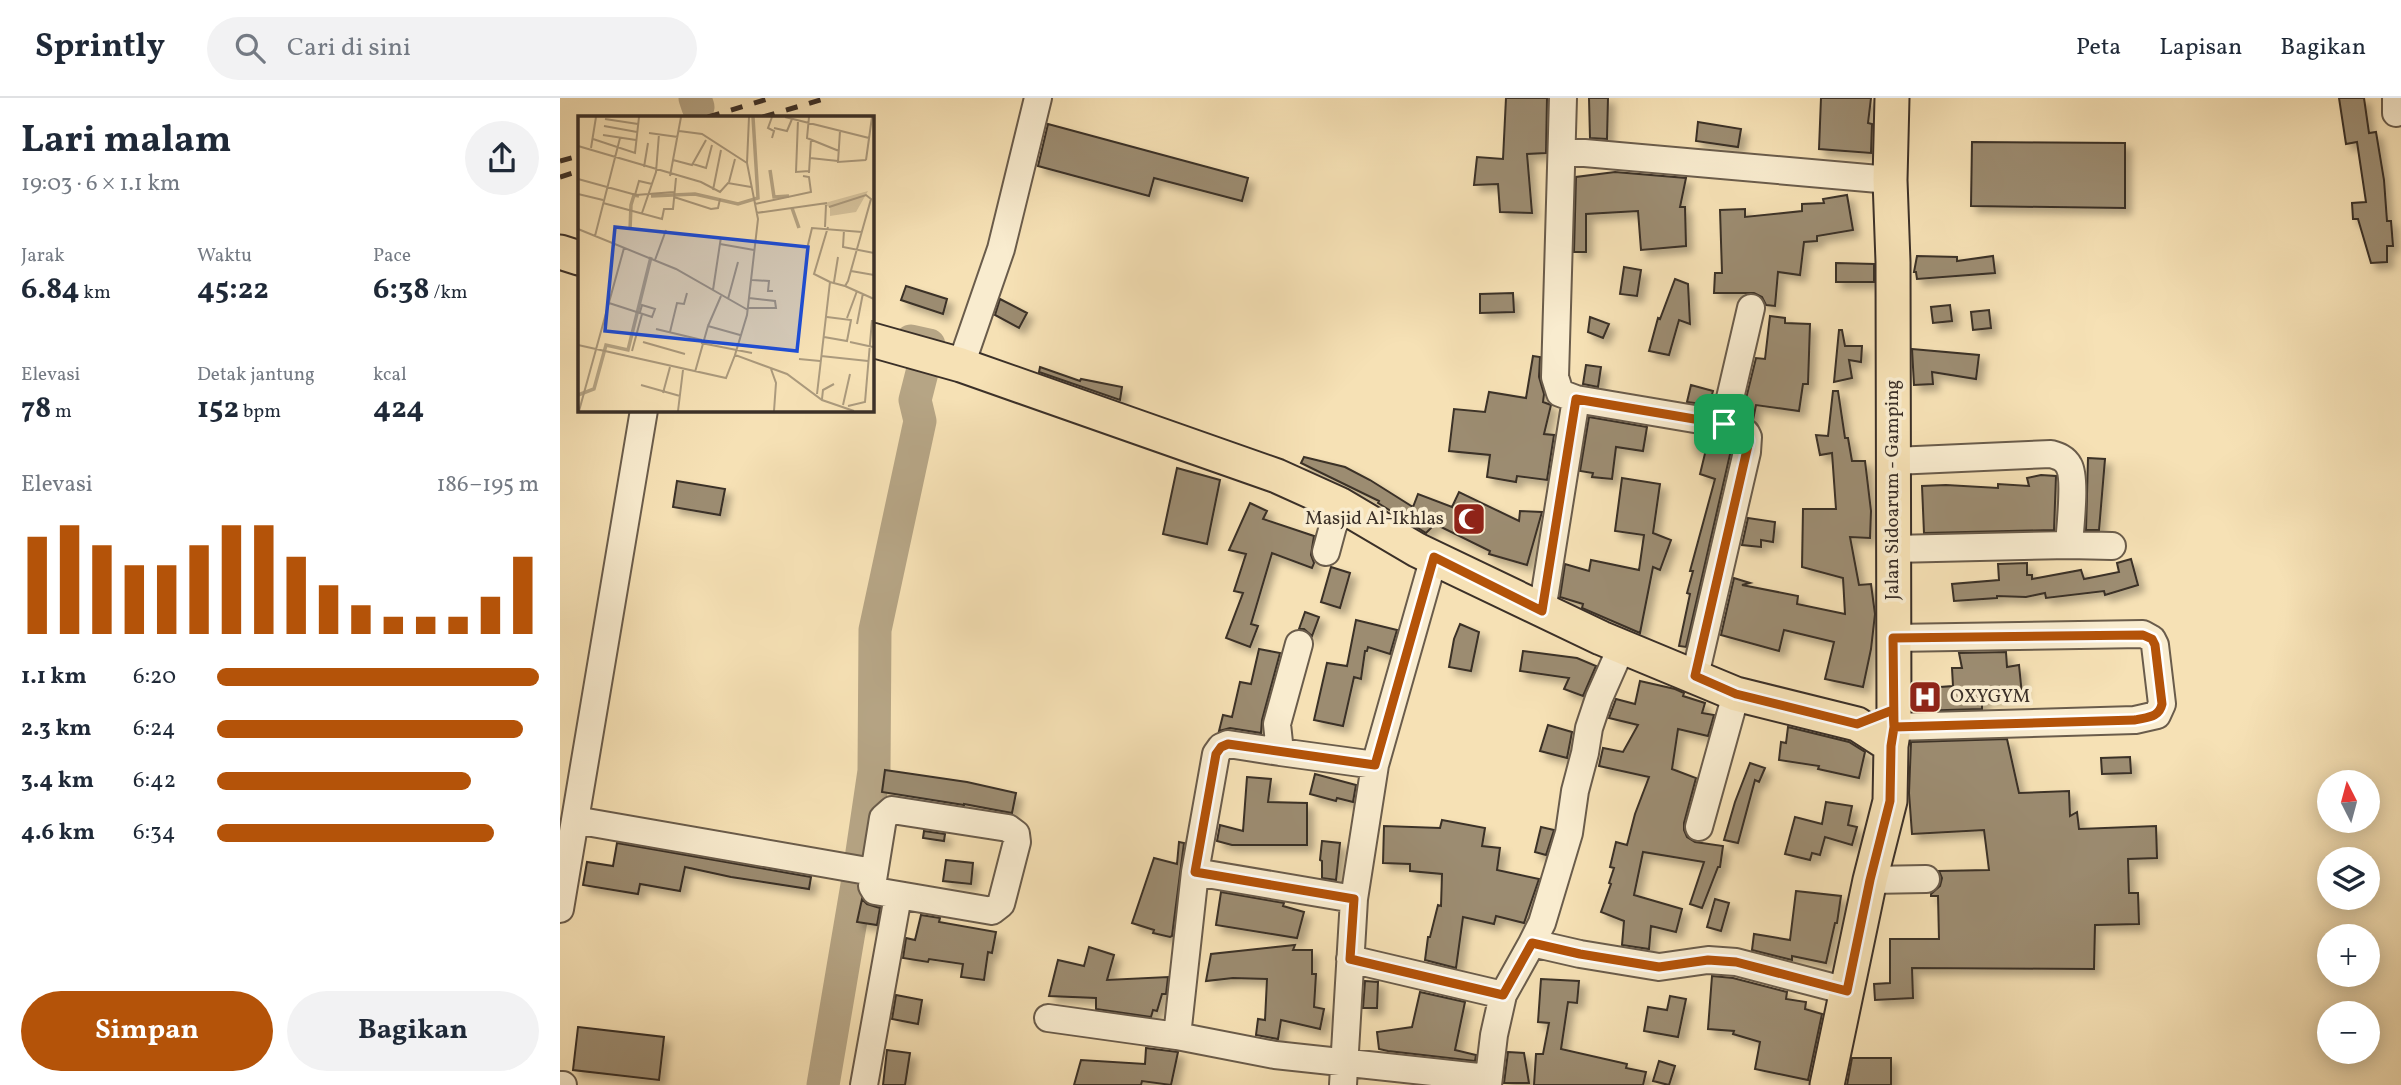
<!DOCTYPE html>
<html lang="id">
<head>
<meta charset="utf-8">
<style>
	:root { --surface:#fff; --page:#f2f2f3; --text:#1f2937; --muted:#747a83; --line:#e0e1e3; --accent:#b45309 }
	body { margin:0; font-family:Vollkorn,serif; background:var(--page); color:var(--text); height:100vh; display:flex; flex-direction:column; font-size:26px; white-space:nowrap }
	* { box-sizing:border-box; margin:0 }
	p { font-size:23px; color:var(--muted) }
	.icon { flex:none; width:38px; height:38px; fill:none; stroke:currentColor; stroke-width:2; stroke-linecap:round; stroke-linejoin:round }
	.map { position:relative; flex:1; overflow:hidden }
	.details { display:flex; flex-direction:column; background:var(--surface); width:560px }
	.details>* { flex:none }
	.needle { width:46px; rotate:354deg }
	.tools { position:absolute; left:1757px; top:672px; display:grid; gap:14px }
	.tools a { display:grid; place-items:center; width:63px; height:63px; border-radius:50%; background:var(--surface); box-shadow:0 4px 18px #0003; font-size:35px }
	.pin { position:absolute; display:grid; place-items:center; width:60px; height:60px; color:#fff; margin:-30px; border-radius:14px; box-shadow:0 4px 10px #0006 }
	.round { display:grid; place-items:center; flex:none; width:74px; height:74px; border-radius:37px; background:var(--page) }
	.headline { display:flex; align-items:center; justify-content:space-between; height:119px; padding:0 21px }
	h1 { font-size:38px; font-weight:700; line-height:52px }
	.metrics { display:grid; grid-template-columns:repeat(3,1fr); gap:10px; height:119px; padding:7px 21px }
	.metrics div { display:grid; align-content:center }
	.metrics b { font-size:30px; font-weight:700 }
	.metrics small { font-size:19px; font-weight:400 }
	.metrics p { font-size:19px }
	.chart { height:196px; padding:14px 21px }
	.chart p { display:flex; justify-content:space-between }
	.chart svg { width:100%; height:126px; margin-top:7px; stroke:var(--accent); stroke-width:6 }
	.primary-button { display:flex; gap:14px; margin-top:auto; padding:14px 21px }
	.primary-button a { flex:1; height:80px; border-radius:42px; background:var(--accent); color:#fff; font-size:28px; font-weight:700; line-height:80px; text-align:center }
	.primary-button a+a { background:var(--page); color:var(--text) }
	ul { padding:0 21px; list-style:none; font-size:23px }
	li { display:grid; grid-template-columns:112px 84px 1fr; align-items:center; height:52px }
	li i { height:18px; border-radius:9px; background:var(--accent) }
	header { display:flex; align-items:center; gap:42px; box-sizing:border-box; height:98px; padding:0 35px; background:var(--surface); border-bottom:2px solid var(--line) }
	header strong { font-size:33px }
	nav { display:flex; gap:38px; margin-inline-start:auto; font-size:24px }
	.search { width:490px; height:63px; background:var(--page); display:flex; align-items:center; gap:18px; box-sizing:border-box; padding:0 24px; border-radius:38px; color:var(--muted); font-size:26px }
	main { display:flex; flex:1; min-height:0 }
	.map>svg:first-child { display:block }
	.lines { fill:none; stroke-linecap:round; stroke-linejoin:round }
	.river { stroke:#b6a585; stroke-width:33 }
	.building { fill:#9c8c71; stroke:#3b3028; stroke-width:2; filter:url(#shadow) }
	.minor-casing { stroke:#6a5c4b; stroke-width:30 }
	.major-casing { stroke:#3b3028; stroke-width:37 }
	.minor { stroke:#f9eccf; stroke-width:26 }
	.major { stroke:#f6e1b5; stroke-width:33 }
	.rail { stroke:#3b3028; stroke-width:5; stroke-dasharray:12 12; stroke-linecap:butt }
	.route-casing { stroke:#fff; stroke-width:14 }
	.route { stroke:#b45309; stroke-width:9 }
	.labels { text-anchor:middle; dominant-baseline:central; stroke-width:7; stroke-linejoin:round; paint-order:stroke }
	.street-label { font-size:19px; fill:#3b3028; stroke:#f9eccf }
	.poi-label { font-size:19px; fill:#3b3028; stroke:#f9eccf; text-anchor:end }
	.inset-river { fill:none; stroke:#b6a585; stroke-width:3.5 }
	.inset-road { fill:none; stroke:#ab9a7d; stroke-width:2 }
	.view { fill:#1d4ed8; fill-opacity:0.15; stroke:#1d4ed8; stroke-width:3.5 }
	.inset-edge { fill:none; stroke:#3b3028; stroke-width:3.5 }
</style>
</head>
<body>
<header>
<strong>Sprintly</strong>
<div class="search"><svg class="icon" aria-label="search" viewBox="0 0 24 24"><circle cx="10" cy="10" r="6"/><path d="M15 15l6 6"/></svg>Cari di sini</div>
<nav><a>Peta</a><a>Lapisan</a><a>Bagikan</a></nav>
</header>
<main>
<section class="details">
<div class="headline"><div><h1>Lari malam</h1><p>19:03 · 6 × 1.1 km</p></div><a class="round"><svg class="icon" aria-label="share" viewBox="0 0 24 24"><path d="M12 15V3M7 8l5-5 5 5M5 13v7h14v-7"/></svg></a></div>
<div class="metrics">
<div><p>Jarak</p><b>6.84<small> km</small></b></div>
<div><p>Waktu</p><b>45:22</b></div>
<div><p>Pace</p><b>6:38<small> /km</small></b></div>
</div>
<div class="metrics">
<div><p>Elevasi</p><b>78<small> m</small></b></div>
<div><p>Detak jantung</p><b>152<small> bpm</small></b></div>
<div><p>kcal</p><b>424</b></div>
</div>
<div class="chart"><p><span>Elevasi</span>186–195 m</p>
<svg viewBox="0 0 160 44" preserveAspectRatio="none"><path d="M5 44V10M15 44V6M25 44V13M35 44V20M45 44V20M55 44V13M65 44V6M75 44V6M85 44V17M95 44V27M105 44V34M115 44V38M125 44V38M135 44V38M145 44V31M155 44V17"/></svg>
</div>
<ul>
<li><b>1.1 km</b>6:20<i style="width:100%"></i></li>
<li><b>2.3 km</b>6:24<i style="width:95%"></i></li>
<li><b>3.4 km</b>6:42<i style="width:79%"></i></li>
<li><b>4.6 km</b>6:34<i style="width:86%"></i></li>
</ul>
<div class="primary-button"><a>Simpan</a><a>Bagikan</a></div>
</section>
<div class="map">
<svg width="1841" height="987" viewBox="0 0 1841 987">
	<defs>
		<filter id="shadow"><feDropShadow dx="6" dy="6" stdDeviation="3.5" flood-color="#0004"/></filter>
	</defs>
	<rect width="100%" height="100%" fill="#f6e1b5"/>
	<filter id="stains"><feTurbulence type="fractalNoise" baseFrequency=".00286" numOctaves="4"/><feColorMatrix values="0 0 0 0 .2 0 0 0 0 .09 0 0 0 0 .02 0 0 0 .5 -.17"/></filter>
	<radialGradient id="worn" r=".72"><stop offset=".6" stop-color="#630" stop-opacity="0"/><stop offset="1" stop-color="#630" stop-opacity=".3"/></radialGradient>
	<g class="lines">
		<path class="river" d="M135,0L138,9
			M263,987L298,781L314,673L315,532L360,323L355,302L369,247L351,243"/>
	</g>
	<path class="building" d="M946,0H987L986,55L967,56L972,115L940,114L938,86L914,87L917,59L943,61Z
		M1029,0H1048L1047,41L1030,40Z
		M1261,0H1311L1308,25L1312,26L1311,55L1259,51Z
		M1779,0H1804L1809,35L1816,34L1824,82L1827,123H1831L1833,148H1827V164L1811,165L1798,121H1793L1792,105L1806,104L1797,44L1786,46Z
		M1138,24L1181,31L1178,49L1136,43Z
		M488,26L688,80L682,103L594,80L589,98L478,68Z
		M1412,44L1565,45V110L1411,108Z
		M1055,74L1126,80L1120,109H1125L1126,148L1081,152L1078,113L1026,116V154H1014L1016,79Z
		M1287,97L1293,132L1257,138V143L1244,144L1240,177L1218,174L1215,208L1206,207L1202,199L1194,195H1154L1155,175H1162L1160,112L1185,111V119L1242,113V106L1264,105L1263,101Z
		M1357,158L1397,159V163L1433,158L1435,175L1357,181L1356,174H1354Z
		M1276,165L1314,166V184H1276Z
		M1064,169L1081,172L1077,198L1060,196Z
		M1115,181L1128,186L1130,226L1119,222L1109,257L1089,253L1098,220L1100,221Z
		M346,188L387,201L383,216L341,202Z
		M953,195L954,214L920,215V196Z
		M440,201L467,215L459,230L435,217Z
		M1390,207L1392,223L1373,225L1371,209Z
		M1429,212L1431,230L1413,232L1411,214Z
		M1210,218L1225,220V225L1250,226L1248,286H1243L1239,313L1196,307L1193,322L1182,317L1196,260L1205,261Z
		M1030,219L1049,226L1043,240L1028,234Z
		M1279,232H1282L1285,248H1302L1301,264L1289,262L1292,280L1274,284Z
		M1352,251L1419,257L1416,281L1372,274L1373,286L1354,287Z
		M973,258L980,259L979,279L984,296L983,304L991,307L984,336L994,337L987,382L957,378L956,384L927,379L930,357L889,353L894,311L925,314L929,294L966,300Z
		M1026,267L1041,269L1038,289L1023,286Z
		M480,269L520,283L521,281L562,289L560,302L479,274Z
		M1131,287L1153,293L1149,307L1127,304Z
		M1273,293H1278L1285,340H1288L1292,363H1305L1311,413L1310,440L1290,439L1299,487L1311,486L1315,516L1311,551L1303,589L1265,581L1274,544L1224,532L1219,553L1161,537L1174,480L1190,485L1182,487L1238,498L1237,506L1285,516L1283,480L1242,469L1243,411H1276L1272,355L1260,357L1256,337L1268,338Z
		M1029,319L1087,329L1083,353L1056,349L1052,381L1032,379L1033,375L1020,373Z
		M1149,339L1172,346L1171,352L1126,549L1119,548L1130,496L1127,495L1133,473H1130L1155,381L1140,376Z
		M744,359L785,369L810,382L853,409L858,396L892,409L899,394L959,423L960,413L982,414L967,467L929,456L930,453L875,426L866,435L818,405L819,403L741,365Z
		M1528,360L1545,361L1539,432H1526Z
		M617,370L660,382L647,446L603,436Z
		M1481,377L1496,378L1494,432L1364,435L1362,388L1386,387L1438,390V386L1469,388L1467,380Z
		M1062,380L1100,386L1093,435L1111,442L1100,472L1093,469L1080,535L1022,510L1023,506L1000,499L1005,466L1029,473L1031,462L1079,472L1084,437L1055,433Z
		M117,383L165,391L160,417L113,409Z
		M690,405L707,413L703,421L754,438L751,457L754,465L752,470L712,455L691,526L698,528L690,549L666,540L683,495L674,493L686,456L669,452Z
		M1188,420L1215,424L1213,444L1201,442V449L1182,447Z
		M1571,461L1578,487L1545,497L1544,493L1486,500L1485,495L1466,499L1437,498V500L1394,503L1392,486L1439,482L1438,466L1467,465V477H1472V481L1521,472L1524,481L1559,474L1557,465Z
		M771,469L790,475L780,510L761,504Z
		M745,514L759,519L752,538L744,531H739Z
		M796,522L837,532L830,556L808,549L807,553H805L801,581L794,579L783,628L754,622L767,565L787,568Z
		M900,526L919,534L911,573L889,569L894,541Z
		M699,551L720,555L702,622L701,635L670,630L659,633L663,617L672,619L680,584L691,586Z
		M963,553L1017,560L1036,568L1023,598L1004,591L1009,580L960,573Z
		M1446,554L1447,569L1459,567L1462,597L1422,601V611L1353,613V591L1393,588L1392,570H1402L1399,555Z
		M1080,583L1115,591L1124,595L1123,598L1145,605L1142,615L1154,617L1148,638L1118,631L1112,671L1136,680L1124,725V732L1127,739L1135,744L1163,748L1160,769H1158L1142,810L1130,806L1144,764L1083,754L1074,797L1122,811L1116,834L1091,828L1089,851L1062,847L1064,823L1041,814L1051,786L1049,785L1054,770L1050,769L1056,744L1067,747L1075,716L1089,679L1039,668L1043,650L1063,654L1078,627L1049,620L1056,601L1075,606Z
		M988,627L1012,634L1007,660L980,653Z
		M1228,629L1289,644L1305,654L1299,680L1258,671L1259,668L1219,662L1221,644L1226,645Z
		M1447,641L1459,695L1509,693L1510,718L1517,714L1519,731L1596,728L1597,760L1568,761L1569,795H1578L1579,826L1535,827L1534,871L1352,870L1353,900L1315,902L1314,886L1330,885V841H1379L1378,798H1371V796L1380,788L1382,780L1379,773L1429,772L1424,732L1352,736L1349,695L1351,644Z
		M1570,659L1571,675L1542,676L1541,660Z
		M1190,665L1205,670L1199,684L1195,682L1178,745L1164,742L1175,704Z
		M325,672L407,684L456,695L452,715L404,706V707L322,694Z
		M755,676L796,687L793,704L777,700L776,703L750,696Z
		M687,679L711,681L708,704L747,705V747H672L657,743L660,727L683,733Z
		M1266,704L1292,708L1288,727L1297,729L1292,747L1265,739L1260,757L1252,755L1250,762L1225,756L1235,719L1262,726Z
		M882,722L925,730L922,748L940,750L937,772L979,781L964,825L936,818L934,826L903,819L896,870L865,862L868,839H870L878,807L881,808L882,776L850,773V766L823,765L824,728L880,730Z
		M981,729L994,732L986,757L975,754Z
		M364,733L385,736L384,743L363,740Z
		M762,743L780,745L776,782L762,780V763L760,762Z
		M619,744L624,745L612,838L610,839L593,835L594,832L572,825L594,760L617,766Z
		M57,745L251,779L249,791L171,779L125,769L120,793L80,786L78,796L23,787L27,764L53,768Z
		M386,762L413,765L411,786L383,783Z
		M1236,793L1281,798L1277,825H1275L1266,865L1232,858V862L1192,852L1194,836L1230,842Z
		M661,794L724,805L723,808L744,814L737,840L656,827Z
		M302,801L307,806L320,810L317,827L297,824Z
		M1155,801L1169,805L1161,833L1147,829Z
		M361,817L380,820L379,824L436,834L432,855L428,854L424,882L401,879L403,866L369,861L368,864L343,860L346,840L355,842Z
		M735,847L733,852H752V876H756L754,909L764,911L760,931L721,922L718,941L696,937L698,921L705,922L707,881L673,880L646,883L651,856Z
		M529,849L554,857L547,882L608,879L606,896H602L597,913L593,912L591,919L536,911V900L489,898L498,862L524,868Z
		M1152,878L1173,880L1227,894L1226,901L1246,904L1245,911L1262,916L1248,982L1195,971L1200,944L1173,936L1174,933L1148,931Z
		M981,881L1019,883L1017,905L1008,904L1001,951L1067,966L1066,970L1086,974L1083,987H974L976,956H983L989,925L978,924Z
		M805,883L818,884L817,910H803Z
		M860,894L905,904L895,952L916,957L915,963L828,953L819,951L817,934L852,929Z
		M336,897L362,902L358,926L332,921Z
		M1110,898L1126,901L1118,939L1084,933L1088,909L1107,912Z
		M18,929L104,939L99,982L13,972Z
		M586,950L618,954L611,987L582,983L581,987H514L521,962L585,966Z
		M327,952L350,955L345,987H323Z
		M948,954L964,955L969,985H944Z
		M1292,960H1331V987H1287Z
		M1099,963L1115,968L1109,987L1093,983Z"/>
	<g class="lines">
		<defs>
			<path id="minor" d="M1836,15V0
				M1002,53L1330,82
				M401,267L441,151L478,0
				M1016,301L1164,326L1186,335L1188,339L1187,354L1135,578
				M1164,326L1191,210
				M1334,363L1491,356C1498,358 1505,360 1509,368C1516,381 1510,431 1509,447L1552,448
				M1333,451L1509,447
				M766,454L779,406
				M982,513L1016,301L1000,295L995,279L1003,0
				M1333,540L1583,536L1592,541L1595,547L1602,606L1597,617L1575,622L1334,629
				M720,654L815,667
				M332,712L448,730L456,736L457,744L441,806L432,813L315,793L312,788L323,720Z
				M15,722L313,774
				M1139,729L1176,596
				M635,774L794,801
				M1310,782L1366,781
				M0,811L84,312
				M972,845L982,825L1009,735L1015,693L1025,655L1029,630L1039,600L1062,548
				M790,861L943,897
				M488,920L617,938L715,957L928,980
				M617,938L635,774L656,656L661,649L668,646L720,654L717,626L739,546
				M0,987H3
				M304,987L338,798
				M783,987L794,801L815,667L874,459
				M928,987L934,937L943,897L972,845L1020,856L1099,869L1148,862L1176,864L1287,893"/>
			<path id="major" d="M0,154L19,160
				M312,242L401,267L717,378L779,406L857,452L1041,540L1176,596L1297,626L1331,648
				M1267,987L1310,782L1330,703L1331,648L1334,629L1333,164L1330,82L1332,0"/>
		</defs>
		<use href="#minor" class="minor-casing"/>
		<use href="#major" class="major-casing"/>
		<use href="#minor" class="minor"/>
		<use href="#major" class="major"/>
		<path class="rail" d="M148,19L211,0
			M203,19L267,0
			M0,63L19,58
			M0,79L19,73"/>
	</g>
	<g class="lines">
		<defs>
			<path id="route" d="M1164,326L1016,301L982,513L874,459L815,667L668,646L661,649L656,656L635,774L794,801L790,861L943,897L972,845L1020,856L1099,869L1148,862L1176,864L1287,893L1310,782L1330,703L1331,648L1334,629L1333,540L1583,537L1592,541L1595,547L1602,606C1599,620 1587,619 1575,622L1334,629L1333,612L1297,626L1176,596L1135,578L1189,343L1186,335L1164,326"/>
		</defs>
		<use href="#route" class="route-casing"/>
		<use href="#route" class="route"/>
	</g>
	<defs>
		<symbol id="mosque-square" viewBox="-11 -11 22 22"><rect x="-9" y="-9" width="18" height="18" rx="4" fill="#8f2418" stroke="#f9eccf"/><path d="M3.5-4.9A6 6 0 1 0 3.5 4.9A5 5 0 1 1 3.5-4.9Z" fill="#fff"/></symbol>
		<symbol id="hospital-square" viewBox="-11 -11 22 22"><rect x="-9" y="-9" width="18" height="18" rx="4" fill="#8f2418" stroke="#f9eccf"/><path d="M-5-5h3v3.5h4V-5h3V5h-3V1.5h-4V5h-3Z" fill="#fff"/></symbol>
	</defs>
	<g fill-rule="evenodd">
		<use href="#mosque-square" x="890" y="402" width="38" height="38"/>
		<use href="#hospital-square" x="1346" y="580" width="38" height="38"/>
	</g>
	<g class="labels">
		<g class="street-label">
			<text transform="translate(1333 392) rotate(-90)">Jalan Sidoarum - Gamping</text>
		</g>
		<g class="poi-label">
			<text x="884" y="421">Masjid Al-Ikhlas</text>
			<text x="1390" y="599" text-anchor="start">OXYGYM</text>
		</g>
	</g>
	<g transform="translate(18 18)">
		<rect width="296" height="296" fill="#f6e1b5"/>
		<path d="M290,75L278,96L252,100V91L243,88Z" fill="#d6c39d"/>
		<path class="inset-river" d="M192,54L196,81L211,80M73,80L117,78L160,88L180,82L175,1M214,92L221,112M52,114L53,89L56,79L61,80M0,279L16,273L28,229L50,234L73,141"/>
		<path class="inset-road" d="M171,1L169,47L180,103L169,199L157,239L209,258L244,284L276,295M207,1L291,22M231,1L229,22L261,35M27,3L60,8M220,4L218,56L231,55M26,10L59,16M196,12L209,15L214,3M101,15L124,18L169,47M262,15L260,46L288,44M71,17L100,21M25,19L58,24M194,22L196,15L190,12L194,1M15,23L57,37L61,1M0,30L123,66L142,76L150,67L173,71M13,32L18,1M232,42L260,45M95,44L114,49L128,24M288,44L294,1M115,48L128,52L134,29M66,51L70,27M231,57L233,23M92,60L103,1M0,63L58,79L96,76M151,66L157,43M135,74L143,34M0,78L25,84M57,79L61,65L74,68M96,81L133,93L140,92L142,83M25,87L84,103L86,93H95L98,62M177,88L233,76L231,61L225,60M64,97L78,56L81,18M178,97L249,87M247,111L248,89M250,111L236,158L252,166M0,113L98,153L170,194M266,114L265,131L296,137M17,120L42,22M142,128L176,134M229,133L234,112L284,116M77,144L88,114M273,155L296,159M174,164L191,165L190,175H195M256,166L260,141M267,170L296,183M135,174L143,121M150,183L160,146M31,187L74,201L77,193L64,189L62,196M170,192H198L197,185L171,182M269,202L279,175M279,208L285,177M130,210L143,180M78,213L124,224M92,216L99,187L106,188L109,177M246,221L269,225L273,204L249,201M65,226L107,238M272,226L295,231M123,227L174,237M0,229L148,262L157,239M54,235L64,198M243,240L290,245M221,243L242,245M193,253L198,267L196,295M117,256L130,210L162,219M63,269L102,280M85,277L92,251M239,278L252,166L267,170L270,165L293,83L288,79L251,91M244,283L245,274L256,268M265,289L272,258M270,290L287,286L294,204M1,295L46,132M100,295L105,254"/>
		<path class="view" d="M37,111L230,131L219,235L27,215Z"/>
		<rect width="296" height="296" class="inset-edge"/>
	</g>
	<rect width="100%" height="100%" filter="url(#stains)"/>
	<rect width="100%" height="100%" fill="url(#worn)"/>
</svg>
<div class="tools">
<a><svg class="needle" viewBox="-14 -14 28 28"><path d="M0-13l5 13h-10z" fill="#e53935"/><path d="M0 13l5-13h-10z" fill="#747a83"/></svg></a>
<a><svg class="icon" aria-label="layers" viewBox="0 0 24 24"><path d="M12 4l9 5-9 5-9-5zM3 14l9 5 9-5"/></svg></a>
<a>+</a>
<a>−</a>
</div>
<div class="pin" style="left:1164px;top:326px;background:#1e9e55"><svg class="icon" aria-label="arrive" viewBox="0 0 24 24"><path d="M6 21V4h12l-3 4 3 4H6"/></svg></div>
</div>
</main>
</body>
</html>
